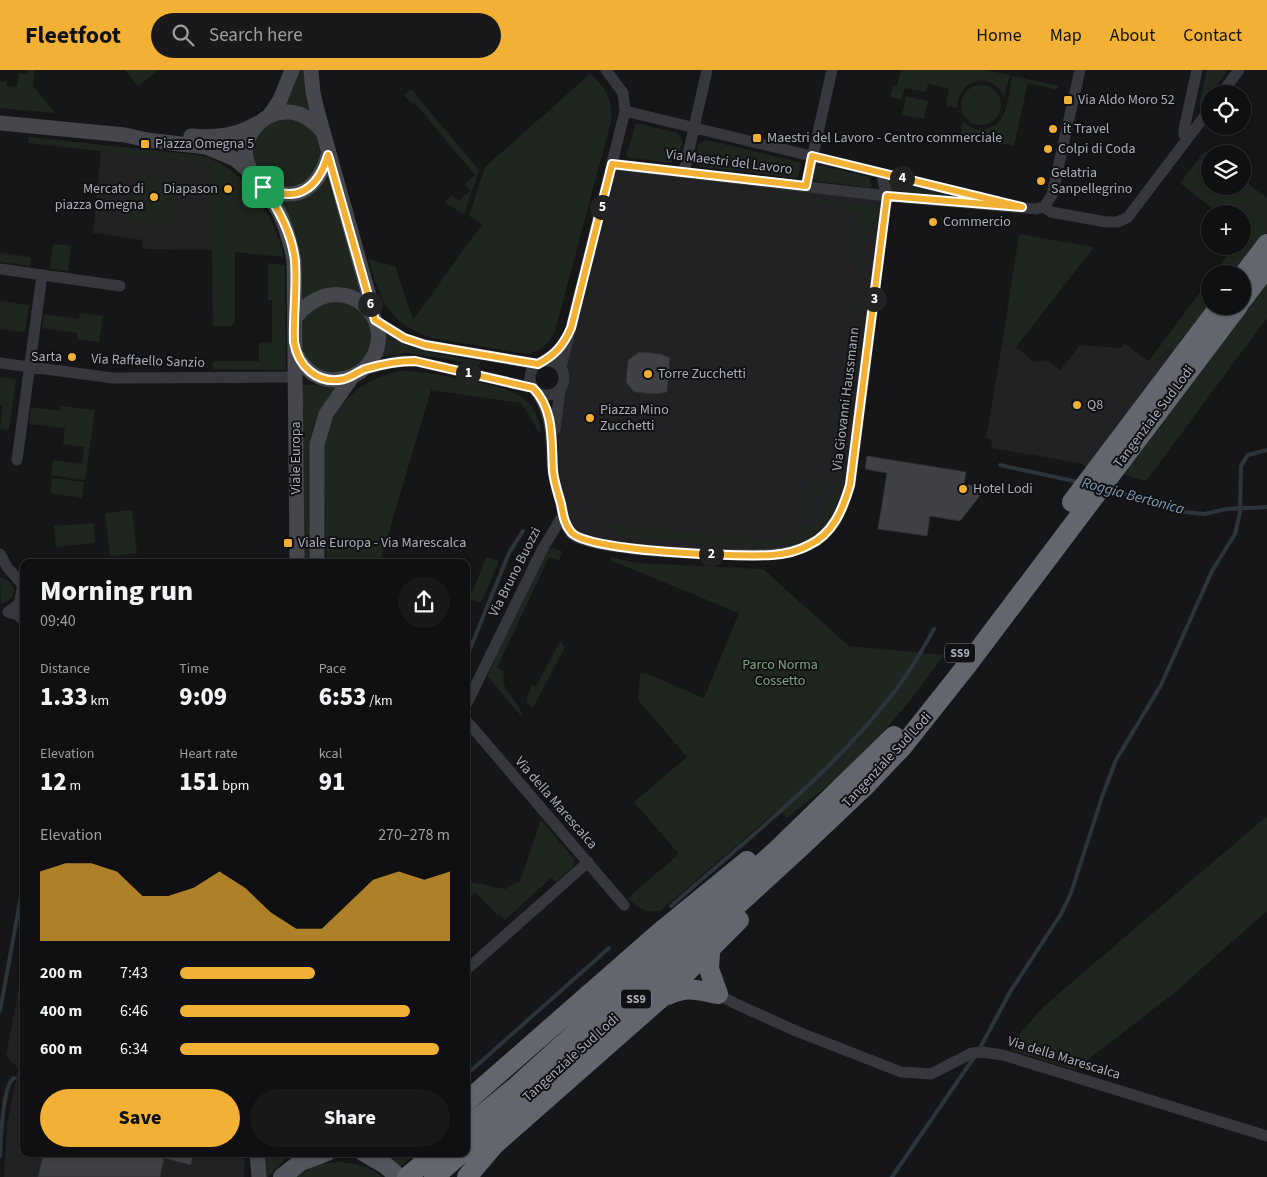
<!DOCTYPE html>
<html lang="en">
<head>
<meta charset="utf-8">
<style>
	:root { --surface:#101012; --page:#19191b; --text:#f1f3f6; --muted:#9c9d9f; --line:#303032; --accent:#f2b134 }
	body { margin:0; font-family:"Source Sans 3",sans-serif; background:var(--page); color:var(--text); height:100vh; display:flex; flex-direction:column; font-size:19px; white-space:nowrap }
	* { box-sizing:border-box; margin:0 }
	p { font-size:16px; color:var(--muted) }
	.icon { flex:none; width:28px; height:28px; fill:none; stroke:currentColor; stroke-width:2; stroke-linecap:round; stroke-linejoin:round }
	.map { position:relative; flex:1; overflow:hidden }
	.side { position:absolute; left:20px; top:489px; width:450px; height:598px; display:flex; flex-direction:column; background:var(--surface); border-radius:10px; box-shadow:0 1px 4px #0004,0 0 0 1px var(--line) }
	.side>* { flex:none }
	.buttons { position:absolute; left:1201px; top:15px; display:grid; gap:10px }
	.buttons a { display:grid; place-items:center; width:50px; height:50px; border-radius:50%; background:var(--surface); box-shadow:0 1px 4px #0004,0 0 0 1px var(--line); font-size:25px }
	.pin { position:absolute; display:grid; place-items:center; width:42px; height:42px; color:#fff; margin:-21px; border-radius:10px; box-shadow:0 2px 8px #0006 }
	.km { position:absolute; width:25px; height:25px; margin:-12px; border-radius:50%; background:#222; color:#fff; font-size:14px; line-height:25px; text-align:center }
	.round { display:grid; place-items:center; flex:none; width:52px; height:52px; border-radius:26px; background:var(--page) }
	.overview { display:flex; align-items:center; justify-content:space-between; height:85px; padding:0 20px }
	h1 { font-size:28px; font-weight:800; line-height:38px }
	.metrics { display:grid; grid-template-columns:repeat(3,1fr); gap:8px; height:85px; padding:5px 20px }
	.metrics div { display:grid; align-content:center }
	.metrics b { font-size:25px; font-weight:800 }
	.metrics small { font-size:14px; font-weight:400 }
	.metrics p { font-size:14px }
	.chart { height:140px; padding:10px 20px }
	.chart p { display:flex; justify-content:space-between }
	.chart svg { width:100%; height:90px; margin-top:5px; fill:var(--accent); opacity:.7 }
	.button { display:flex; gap:10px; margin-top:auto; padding:10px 20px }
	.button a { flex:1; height:58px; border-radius:30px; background:var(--accent); color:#111; font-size:20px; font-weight:800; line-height:58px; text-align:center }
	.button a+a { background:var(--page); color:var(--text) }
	ul { padding:0 20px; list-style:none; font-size:16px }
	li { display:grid; grid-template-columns:80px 60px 1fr; align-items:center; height:38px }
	li i { height:12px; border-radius:6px; background:var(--accent) }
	header { display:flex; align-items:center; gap:30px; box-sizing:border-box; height:70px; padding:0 25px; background:var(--accent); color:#111 }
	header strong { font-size:24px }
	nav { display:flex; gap:28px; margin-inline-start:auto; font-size:18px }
	.search { width:350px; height:45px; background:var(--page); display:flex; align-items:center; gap:12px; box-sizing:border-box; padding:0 18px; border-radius:28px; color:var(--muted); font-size:19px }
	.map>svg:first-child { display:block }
	.built { fill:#222225 }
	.green { fill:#1e261f }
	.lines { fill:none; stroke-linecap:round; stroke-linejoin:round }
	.stream { stroke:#2c353c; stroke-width:4 }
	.building { fill:#404145; stroke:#303034 }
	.street { stroke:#37383d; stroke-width:11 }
	.secondary { stroke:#45474d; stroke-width:15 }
	.primary { stroke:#53555c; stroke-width:18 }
	.highway { stroke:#63666e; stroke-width:20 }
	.route-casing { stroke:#fff; stroke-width:10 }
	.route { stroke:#f2b134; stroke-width:6 }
	.poi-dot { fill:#f2b134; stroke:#111113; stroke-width:2 }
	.labels { text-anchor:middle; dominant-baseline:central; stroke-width:4; stroke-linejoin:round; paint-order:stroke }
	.shield { fill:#111113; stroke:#7b7e86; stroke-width:1 }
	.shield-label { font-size:12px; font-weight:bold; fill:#a8adb8 }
	.poi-label { font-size:14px; fill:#a8adb8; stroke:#111113; text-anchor:start }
	.street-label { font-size:14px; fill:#a8adb8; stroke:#111113 }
	.park-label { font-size:14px; fill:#7fa381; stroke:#111113 }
	.water-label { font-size:15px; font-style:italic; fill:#7f9bb3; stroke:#111113 }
</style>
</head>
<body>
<header>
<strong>Fleetfoot</strong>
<div class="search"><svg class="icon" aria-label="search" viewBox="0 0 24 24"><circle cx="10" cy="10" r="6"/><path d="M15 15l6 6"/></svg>Search here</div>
<nav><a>Home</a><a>Map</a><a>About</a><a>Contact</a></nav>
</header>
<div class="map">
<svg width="1267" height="1107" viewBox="0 0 1267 1107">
	<rect width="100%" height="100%" fill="#161618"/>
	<path class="built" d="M101,81L198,92L209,97L211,104L212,180L142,179V170L93,163Z
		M614,96L885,127L842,439L809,474L772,483L602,473L568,456L554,381L561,321L565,315L566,307L564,298Z
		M1191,263L1089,399L1080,393L991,378L992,370L986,368L1002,275L1016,277L1034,292L1047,290L1060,300L1080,275L1121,278L1125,274L1148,291L1155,293L1180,268Z
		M24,890V1082L245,1083L244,1107H4L7,1055L18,998L6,986Z"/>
	<path class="green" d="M27,0H35L33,16L55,43L0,38V11L7,12V16L17,17L19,3L27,4Z
		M125,0H159L138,16Z
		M299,0H304L305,26L309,43L285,35L293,19Z
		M901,0H985L1010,5L1004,27C991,0 959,8 957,38L946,36L949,19L928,14L926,22L905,18L902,29L890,27L893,15L897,16Z
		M1207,0H1228L1201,36L1199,34Z
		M590,4C606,16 613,31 611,51L555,261C550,273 540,282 526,284L433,268C388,254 381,231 368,189L395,196L413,250L482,154L469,146L485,97Z
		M1012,6L1059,16L1057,19H1054L1028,13L1014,76L960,65L963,51C969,57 976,61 985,59C1008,56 1009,24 1012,6Z
		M961 35a20 20 0 1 1 40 0a20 20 0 1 1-40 0Z
		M411,19L479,100L464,144L444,132L452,125L458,131L470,121L465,114L475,105L414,32L412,34L404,25Z
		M906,26L928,31L924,49L902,45Z
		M253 83a34 34 0 1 1 68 0a34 34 0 1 1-68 0Z
		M636,53L678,63L683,71L678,88L671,93L626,87Z
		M29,67L197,85C242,93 275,145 284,187L235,182V252L231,256H213L211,104L209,97L198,92L28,73Z
		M707,70L799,92L801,94L798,106L795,108L701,97L695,91L698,74Z
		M1204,82L1210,86V116H1242L1243,110L1267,128V162L1236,204H1214L1234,176H1242L1243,165L1244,162L1243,161L1242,144H1220L1180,113Z
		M819,95L869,107L872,116L870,118L815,111L813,107L815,98Z
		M134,105L177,109L174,154L130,150Z
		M327,107L361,222L359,224L328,219L316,222L302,231L299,175L290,149L281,130Z
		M886,111L946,124L947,126L889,120Z
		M770,124L874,136C879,143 877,150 875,158L867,153L855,230L863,236V239L852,237L860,163C860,153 857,144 848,139C836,133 785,131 769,129L767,126Z
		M1019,164L1094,177L1016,277L1002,275Z
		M53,174L71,176L68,201L50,199Z
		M0,183L31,187L30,196L0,192Z
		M268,193L285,195L286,300L213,299V291H259V273L272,272V230H268Z
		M1210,209V236L1191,263L1180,268L1155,293L1148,292Z
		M1267,210V248L1146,411L1121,404Z
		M0,231L29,235L25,262L0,259Z
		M299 267a36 36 0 1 1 72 0a36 36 0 1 1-72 0Z
		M80,243L103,246L99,272L77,269V263L42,258L44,244L79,249Z
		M384,262C410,283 448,285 480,291V295L408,283L381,287Z
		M402,301C422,301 440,305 460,309C495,316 540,319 541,365L521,333L431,320L380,492H326C326,469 325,446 325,423C325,407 322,389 325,373C332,333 364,307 402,301Z
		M0,307L16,309L9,360L0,359L3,335H0Z
		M337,314L338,315L321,338L314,354L310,372L309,492H303L302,315Z
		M61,336L95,340L85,410L51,405L53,390L82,394L84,377L63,374L65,358L29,354L31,337L60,341Z
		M837,399C848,427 829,458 803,470C793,474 783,476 773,477L612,466L614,454C653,458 693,463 732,466C752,468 775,473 793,466C823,455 833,428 837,399Z
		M52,408L84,412L82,428L50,423Z
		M812,411H821C819,424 814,441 801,447V436L810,437Z
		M132,440L137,483L110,486L105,443Z
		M94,453L95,473L56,477L54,456Z
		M552,478L562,481L559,491L549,487L497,598L505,602C497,620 520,629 522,647L487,606L547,480Z
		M486,487L499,491L481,533L466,528V519L473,521Z
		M610,487L637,493L763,499L849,576L944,585L909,632L869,678L846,701L787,748L779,739L660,841C645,843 639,839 628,828L679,784L634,732L687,687L638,630L640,603L648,604L704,628L739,543L612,491Z
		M0,507L10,512L14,520L12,528L1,534Z
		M560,571L565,577L533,638L527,633V627L532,615L536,617Z
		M1267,746V841L1173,924L1074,1000L1011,980L1016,968L1043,937Z
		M541,750L574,789L573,796L556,812L551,808L505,850L500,845L498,846L475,822L466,830V814L470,812L506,819L520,811Z
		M384,1082L416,1083L400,1097L385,1086Z
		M264,1083H297L285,1089L268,1107H263Z
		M341,1092C357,1094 369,1096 382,1107H296L319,1094Z"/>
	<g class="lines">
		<path class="stream" d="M1000,395L1078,412
			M1107,419L1186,442L1204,444L1227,439L1267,437
			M466,589L509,483L523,461
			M671,836C747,769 828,707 891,626C908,605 921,582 934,559
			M0,941L24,810
			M979,980L1010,922L1061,844L1071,823L1102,727L1116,690L1161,615L1212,501L1235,464L1240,443L1241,396L1248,385L1267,380
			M466,1005L609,878
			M0,1086C1,1071 2,1015 14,1008
			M892,1107L975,986"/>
	</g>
	<path class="building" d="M639,282L661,284L670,288L667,322L656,324L634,322L626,312L628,290Z
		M867,386L966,402L964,414L980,417L979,427L960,451L930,446L927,466L878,459L887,403L865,399Z
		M44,1082H194L191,1095L164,1088L160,1107H38Z"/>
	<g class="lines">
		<path class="street" d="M1221,24L1239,0
			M625,41L984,128
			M1187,68L1184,65V59L1197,0
			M612,94L887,126L1036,139L1044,137
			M684,102L707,0
			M806,116L832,0
			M1044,137L1051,142L1106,152H1118L1128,147L1210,39
			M1044,137L1052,125L1080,0
			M0,199L120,216
			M375,251L404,268L425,275L537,294
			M530 308a17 17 0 1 1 34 0a17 17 0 1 1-34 0Z
			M0,293L113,308L296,307
			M561,297L625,41L623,23L606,0
			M363,300L398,291H415L533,318
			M536,321C554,349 550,370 553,401C554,412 558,423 561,434C563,444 564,454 571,463C586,482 742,487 772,484C785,483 798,481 809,475C833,464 843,439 850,415L887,126L881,103
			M555,359L560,320
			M17,390L42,205
			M0,484L7,497L21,513L24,525
			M8,542L19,534L22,520
			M11,543L16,544L24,550
			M466,635L543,478L563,445
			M466,650L624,835
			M466,900L588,792
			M718,924L734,933L796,961L901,1002L931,1004L972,983L981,982L1003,985L1267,1066"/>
		<path class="secondary" d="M311,0L313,23L317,40L369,226L372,244
			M269,46L280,30L292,0
			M0,53L125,65L147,70L206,77L235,89L250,102
			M191,66C217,68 236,66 258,53
			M263,117C297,134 318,119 328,85
			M295,248C341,190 406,253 366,297C358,305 347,309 335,310C317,310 304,299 296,284
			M297,492L294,190C291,175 287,160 281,146C268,117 228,93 254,59C262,48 274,42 287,42C303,42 313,51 323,62
			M317,492V374L326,344L352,307
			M257,1082L259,1107"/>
		<path class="primary" d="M363,1082L385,1095L399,1107
			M282,1107L301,1092L327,1082"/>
		<path class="highway" d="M1242,207L1267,174
			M1242,230L1267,197
			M1072,432L1220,236
			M710,882L709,899L718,924
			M668,925C688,916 697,920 718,924
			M466,1032L659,863L747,791
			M466,1058L517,1016L779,778L894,666
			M466,1080L530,1025L803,775L864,717L903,676L968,594L1238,236
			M407,1107L437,1082
			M434,1107L463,1082
			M467,1107L494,1075L661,928L739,850"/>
	</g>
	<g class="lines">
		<defs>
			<path id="route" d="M328,85L375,250L404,268L425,275L538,294C555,285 563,276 571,258L612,94L806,116L812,86L1022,137L887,126L850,415C843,439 833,464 809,475C798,481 785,484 772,485C742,487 586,482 571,462C564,454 563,444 561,434C558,423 554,412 553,401C551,372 555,340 533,318L415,291C398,291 382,294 365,299C357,302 352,307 344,309C317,315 298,296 294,272C293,245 297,218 295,191C292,164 278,138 263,117C297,134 318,119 328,85Z"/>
		</defs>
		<use href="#route" class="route-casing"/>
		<use href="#route" class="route"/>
	</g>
	<g class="poi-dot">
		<rect x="1063" y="25" width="10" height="10" rx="2.5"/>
		<circle cx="1053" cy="59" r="5"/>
		<rect x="752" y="63" width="10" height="10" rx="2.5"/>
		<rect x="140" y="69" width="10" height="10" rx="2.5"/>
		<circle cx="1048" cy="79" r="5"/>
		<circle cx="1041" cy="111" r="5"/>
		<circle cx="228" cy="119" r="5"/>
		<circle cx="154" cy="127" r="5"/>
		<circle cx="933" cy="152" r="5"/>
		<circle cx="72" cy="287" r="5"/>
		<circle cx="648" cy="304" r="5"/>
		<circle cx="1077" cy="335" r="5"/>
		<circle cx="590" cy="348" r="5"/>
		<circle cx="963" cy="419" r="5"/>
		<rect x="283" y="468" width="10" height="10" rx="2.5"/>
	</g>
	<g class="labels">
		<g class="shield">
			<rect x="945" y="573.5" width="30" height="19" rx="4"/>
			<rect x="621" y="919.5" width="30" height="19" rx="4"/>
		</g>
		<g class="shield-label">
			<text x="960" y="583">SS9</text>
			<text x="636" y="929">SS9</text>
		</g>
		<g class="poi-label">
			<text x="1078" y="30">Via Aldo Moro 52</text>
			<text x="1063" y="59">it Travel</text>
			<text x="767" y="68">Maestri del Lavoro - Centro commerciale</text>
			<text x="155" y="74">Piazza Omegna 5</text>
			<text x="1058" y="79">Colpi di Coda</text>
			<text x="1051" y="103">Gelatria<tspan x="1051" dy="16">Sanpellegrino</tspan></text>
			<text x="144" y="119" text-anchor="end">Mercato di<tspan x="144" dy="16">piazza Omegna</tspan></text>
			<text x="218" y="119" text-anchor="end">Diapason</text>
			<text x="943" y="152">Commercio</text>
			<text x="62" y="287" text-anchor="end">Sarta</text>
			<text x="658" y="304">Torre Zucchetti</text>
			<text x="1087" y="335">Q8</text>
			<text x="600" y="340">Piazza Mino<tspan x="600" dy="16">Zucchetti</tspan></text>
			<text x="973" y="419">Hotel Lodi</text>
			<text x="298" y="473">Viale Europa - Via Marescalca</text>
		</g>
		<g class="street-label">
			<text transform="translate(729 92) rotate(7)">Via Maestri del Lavoro</text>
			<text transform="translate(148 291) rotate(2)">Via Raffaello Sanzio</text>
			<text transform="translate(846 329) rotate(-83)">Via Giovanni Haussmann</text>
			<text transform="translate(1154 347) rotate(-53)">Tangenziale Sud Lodi</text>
			<text transform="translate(296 388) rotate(-90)">Viale Europa</text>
			<text transform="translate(515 502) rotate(-63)">Via Bruno Buozzi</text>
			<text transform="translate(887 690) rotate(-47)">Tangenziale Sud Lodi</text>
			<text transform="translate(556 733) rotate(49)">Via della Marescalca</text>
			<text transform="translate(571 988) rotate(-42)">Tangenziale Sud Lodi</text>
			<text transform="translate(1064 988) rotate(17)">Via della Marescalca</text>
		</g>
		<g class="park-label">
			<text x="780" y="595">Parco Norma<tspan x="780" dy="16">Cossetto</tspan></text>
		</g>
		<g class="water-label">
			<text transform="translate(1133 426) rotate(15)">Roggia Bertonica</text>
		</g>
	</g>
</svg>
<div class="buttons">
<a><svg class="icon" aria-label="locate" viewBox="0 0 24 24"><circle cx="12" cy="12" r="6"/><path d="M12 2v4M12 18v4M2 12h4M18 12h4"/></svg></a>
<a><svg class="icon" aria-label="layers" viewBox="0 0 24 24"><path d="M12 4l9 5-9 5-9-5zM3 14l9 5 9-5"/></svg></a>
<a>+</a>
<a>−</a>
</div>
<div class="pin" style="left:263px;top:117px;background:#1e9e55"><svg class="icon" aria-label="arrive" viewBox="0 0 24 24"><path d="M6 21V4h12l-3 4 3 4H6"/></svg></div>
<b class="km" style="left:468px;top:303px">1</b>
<b class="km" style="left:711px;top:484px">2</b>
<b class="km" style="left:874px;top:229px">3</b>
<b class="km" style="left:902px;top:108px">4</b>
<b class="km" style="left:602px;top:137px">5</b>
<b class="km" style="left:370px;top:234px">6</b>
<section class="side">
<div class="overview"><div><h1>Morning run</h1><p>09:40</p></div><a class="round"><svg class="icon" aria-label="share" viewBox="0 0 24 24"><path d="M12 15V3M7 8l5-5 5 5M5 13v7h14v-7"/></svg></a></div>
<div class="metrics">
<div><p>Distance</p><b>1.33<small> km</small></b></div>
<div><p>Time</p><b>9:09</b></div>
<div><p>Pace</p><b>6:53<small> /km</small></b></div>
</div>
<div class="metrics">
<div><p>Elevation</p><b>12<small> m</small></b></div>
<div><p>Heart rate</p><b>151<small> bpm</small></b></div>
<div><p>kcal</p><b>91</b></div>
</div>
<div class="chart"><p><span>Elevation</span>270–278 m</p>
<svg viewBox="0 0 160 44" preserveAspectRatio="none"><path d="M0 44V10L10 6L20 6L30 10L40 22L50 22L60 18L70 10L80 18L90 30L100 38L110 38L120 26L130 14L140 10L150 14L160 10V44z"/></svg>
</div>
<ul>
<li><b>200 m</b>7:43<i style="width:50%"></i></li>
<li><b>400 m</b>6:46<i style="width:85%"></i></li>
<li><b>600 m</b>6:34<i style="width:96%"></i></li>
</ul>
<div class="button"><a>Save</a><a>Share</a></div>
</section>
</div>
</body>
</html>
